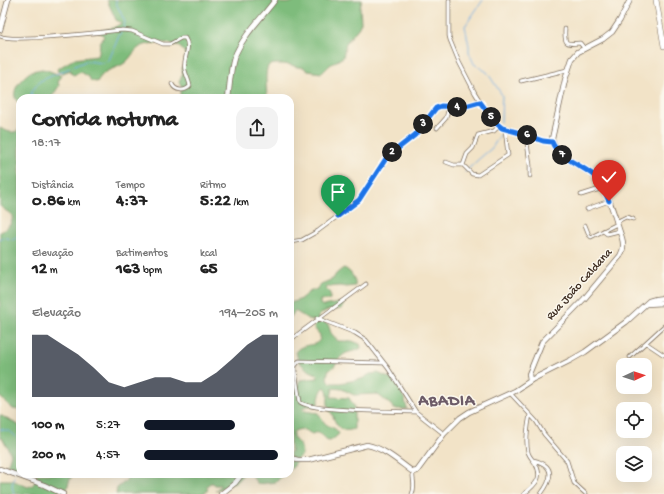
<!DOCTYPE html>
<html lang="pt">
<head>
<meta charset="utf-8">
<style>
	:root { --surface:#fff; --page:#f2f2f2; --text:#222; --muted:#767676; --accent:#111827 }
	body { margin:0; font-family:"Gochi Hand",sans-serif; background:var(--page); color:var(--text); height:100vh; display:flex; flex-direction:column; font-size:15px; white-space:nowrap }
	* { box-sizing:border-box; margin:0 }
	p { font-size:13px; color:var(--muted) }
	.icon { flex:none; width:22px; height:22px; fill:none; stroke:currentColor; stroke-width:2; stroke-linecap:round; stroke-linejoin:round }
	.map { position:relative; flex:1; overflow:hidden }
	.drawer { position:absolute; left:16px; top:94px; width:278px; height:384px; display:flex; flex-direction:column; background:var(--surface); border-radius:12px; box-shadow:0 4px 16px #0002 }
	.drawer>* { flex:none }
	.needle { width:26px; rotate:87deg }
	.buttons { position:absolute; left:616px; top:358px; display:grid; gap:8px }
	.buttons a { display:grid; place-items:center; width:36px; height:36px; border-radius:8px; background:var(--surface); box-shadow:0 4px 16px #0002; font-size:20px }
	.pin { position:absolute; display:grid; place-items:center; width:34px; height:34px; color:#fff; margin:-41px -17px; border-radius:50% 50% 50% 0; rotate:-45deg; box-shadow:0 0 4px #0007 }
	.pin .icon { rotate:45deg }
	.km { position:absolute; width:20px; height:20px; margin:-10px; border-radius:50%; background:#222; color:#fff; font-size:11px; line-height:20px; text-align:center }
	.round { display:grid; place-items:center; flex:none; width:42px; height:42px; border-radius:12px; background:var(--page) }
	.overview { display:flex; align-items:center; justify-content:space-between; height:68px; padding:0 16px }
	h1 { font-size:22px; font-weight:700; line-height:30px }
	.figures { display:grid; grid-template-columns:repeat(3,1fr); gap:6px; height:68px; padding:4px 16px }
	.figures div { display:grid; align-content:center }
	.figures b { font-size:17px; font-weight:700 }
	.figures small { font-size:11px; font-weight:400 }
	.figures p { font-size:11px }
	.chart { height:112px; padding:8px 16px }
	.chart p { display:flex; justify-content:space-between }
	.chart svg { width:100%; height:72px; margin-top:4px; fill:var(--accent); opacity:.7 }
	ul { padding:0 16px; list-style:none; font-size:13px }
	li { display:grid; grid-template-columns:64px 48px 1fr; align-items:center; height:30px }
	li i { height:10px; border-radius:5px; background:var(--accent) }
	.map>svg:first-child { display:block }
	.forest { fill:#7ebc7b; stroke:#5c734c }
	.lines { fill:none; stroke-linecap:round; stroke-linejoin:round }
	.stream { stroke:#73aee4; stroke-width:1 }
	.street-casing { stroke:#7b6b59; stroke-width:4.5 }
	.secondary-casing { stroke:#7b6b59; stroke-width:6 }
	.primary-casing { stroke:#7b6b59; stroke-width:6 }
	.street { stroke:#fff; stroke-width:3 }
	.secondary { stroke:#fff; stroke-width:4.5 }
	.primary { stroke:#fff; stroke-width:5 }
	.route-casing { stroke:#fff; stroke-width:8 }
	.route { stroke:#1a73e8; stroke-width:5 }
	.labels { text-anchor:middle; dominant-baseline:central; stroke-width:3; stroke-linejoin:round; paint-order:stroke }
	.street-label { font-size:12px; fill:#3b2a1e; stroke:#fbf7ec }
	.district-label { font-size:16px; font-weight:bold; letter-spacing:1px; fill:#6c5b67; stroke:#fbf7ec }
</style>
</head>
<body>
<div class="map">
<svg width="664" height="494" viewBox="0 0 664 494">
	<rect width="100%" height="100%" fill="#fbf7ec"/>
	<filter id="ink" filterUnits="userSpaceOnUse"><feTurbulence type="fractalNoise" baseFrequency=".025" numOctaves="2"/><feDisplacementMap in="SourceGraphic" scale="8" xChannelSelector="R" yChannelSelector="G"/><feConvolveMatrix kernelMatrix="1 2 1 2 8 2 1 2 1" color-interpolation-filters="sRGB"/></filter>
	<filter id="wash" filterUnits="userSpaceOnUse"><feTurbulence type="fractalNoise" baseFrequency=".012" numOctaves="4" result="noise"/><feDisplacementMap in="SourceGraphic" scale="16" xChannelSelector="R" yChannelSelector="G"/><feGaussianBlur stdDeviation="0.9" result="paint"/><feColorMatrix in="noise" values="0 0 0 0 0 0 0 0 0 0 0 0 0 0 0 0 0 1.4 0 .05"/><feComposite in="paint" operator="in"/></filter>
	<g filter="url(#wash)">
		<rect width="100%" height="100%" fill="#f2e3c7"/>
		<path class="forest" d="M107,0H279L281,3C286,3 291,4 295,0H362L360,7L361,22L359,27L346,43L343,57L330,65L322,73L308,71L303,67C298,68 295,66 291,65C287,64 270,63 268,66C265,70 266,89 267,95L265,98H179L182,87L179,81L183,74L182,68C197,42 159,39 142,46C135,49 132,56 127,61C116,71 106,66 97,82L91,81L89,77L81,72L73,75L71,73V70L62,73L58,72L57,69L74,59L97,56L99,52L100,43L104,36L101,33L94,32L113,28L122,23L116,20Z
			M42,69L47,70L62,76L58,81L59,86L51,98H20V100L18,102C8,92 23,76 32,71C35,70 39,70 42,69Z
			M0,128C6,131 14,135 20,129V410L13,409L0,397V232C6,230 16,221 11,214C8,212 3,209 0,206Z
			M344,268C351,271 356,279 355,286L347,287L340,286L327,287L326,289L330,293V299L328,300H320V304L323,306L344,302L342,309C331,309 326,308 317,318L328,324L331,333L338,341H352L360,344L361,348C355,352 347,351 342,356C336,361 336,367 328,371L327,379L331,383H340L362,379L370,374L378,373L396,381L405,400L407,409H394L391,405L377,394L354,395L342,389L333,388L331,397L349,398L354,406V429C340,434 336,425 332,414C330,411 328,409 328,405C327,399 330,393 325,387C318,392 321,400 316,406H307L302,408L305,411L318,413C321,417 324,424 329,426C335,429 336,428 339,434L332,440L328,441C323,436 319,430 312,434C305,430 301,427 293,432V437C299,446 301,441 302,455L296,460L294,466L290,470V452L292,451L290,450V393C297,391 297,385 300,380L318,378L317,374C306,370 297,363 296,351C305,341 321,349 320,335L314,328L315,321L308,319L295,311L290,318V304L293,302L299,300L309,292L317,289L321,284L333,279L336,274L342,269Z
			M0,415L20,426V469L6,465L8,464L11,454L3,439L0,438Z
			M37,474H74L70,479L65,494H0V480H12L28,487C35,485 37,480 37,474Z
			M129,474H244L236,482L215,491L221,485H215L213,483H210L206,487L208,489L206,492L200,494H116L117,488L126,481Z
			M252,474H284L276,482L258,484L253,478Z"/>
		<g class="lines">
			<path class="stream" d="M116,0V3L125,22L123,28
				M483,0L465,26L469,46V52L474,64L487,72L502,95L501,122
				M32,98L31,92L40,81L86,61L103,63L109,60L121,31
				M465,172L480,158L492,148L500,135
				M0,239L3,237L13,240L20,235
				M0,429C12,431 13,433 20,442
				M16,472L20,463
				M14,494L12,486L14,477"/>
		</g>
	</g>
	<g filter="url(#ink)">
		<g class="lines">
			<defs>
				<path id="street" d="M449,0V36L450,40L459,62L475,93L483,106L499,126L505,129L520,133L543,141L552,142
					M565,29C564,46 567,44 580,43L584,48
					M0,36C12,43 103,32 122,30L132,31L163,44H170L181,38H185C192,48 182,59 185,70C186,75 189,80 190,86C185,92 175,91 172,84
					M521,81L567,70
					M437,128L446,118L449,107
					M526,135L530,165V176
					M446,162L454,165H463L472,174L478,175L508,155L505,129
					M463,165L467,154L473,148L478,135L494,131L499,126
					M581,195L603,188
					M587,209L609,201
					M616,222L626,217L633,219
					M585,225L589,235L591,237L617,224
					M603,231L607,234L619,231
					M290,242L302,240L318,231L354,204L363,194L387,157L415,135L432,113L438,107H462L480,102
					M317,318L355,333L366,340L388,368L416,412L444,434
					M290,340L366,284
					M646,343L664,355
					M630,357L664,326
					M384,363L299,361L295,366V371L300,402C310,412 398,411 416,412
					M510,393L536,421L544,434L567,461L574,483L586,494
					M533,460C555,465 553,478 541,494
					M412,494C416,486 412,480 413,472
					M524,494C535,485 544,478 535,463C532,459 529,456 528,452C525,440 528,426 530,414"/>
				<path id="secondary" d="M0,30L8,0
					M228,98C230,85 230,71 234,58C243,35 261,19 275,0
					M647,304L664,303
					M530,381L529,374L542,342L584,299L620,256C624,250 624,245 622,238C617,225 608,190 599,181C587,166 554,158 552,139L565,80L572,59L578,52L603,39L612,32L620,20L630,0
					M290,458L298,460H308L367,445C384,448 399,462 413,472L417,471L444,434L460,418L469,412L515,391L533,379L571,360L585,352L626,322L649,301L656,299L664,298
					M0,469L44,485L63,494
					M221,494L235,483L242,474"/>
				<path id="primary" d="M656,0L664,46"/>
			</defs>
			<use href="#street" class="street-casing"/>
			<use href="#secondary" class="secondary-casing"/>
			<use href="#primary" class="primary-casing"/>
			<use href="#street" class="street"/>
			<use href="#secondary" class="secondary"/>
			<use href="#primary" class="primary"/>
		</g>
	</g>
	<g class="lines" filter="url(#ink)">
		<defs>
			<path id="route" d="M338,216L359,200L387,157L415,135L436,108L441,106L462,107L480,102L496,123L502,128L520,133L543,141L552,142C559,160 587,166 600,181C604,187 606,195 609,201"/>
		</defs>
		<use href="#route" class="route-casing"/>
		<use href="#route" class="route"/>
	</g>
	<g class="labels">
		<g class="street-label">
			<text transform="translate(580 285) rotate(-48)">Rua João Caldana</text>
		</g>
		<g class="district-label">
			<text x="447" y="402">ABADIA</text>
		</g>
	</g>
</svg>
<div class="buttons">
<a><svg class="needle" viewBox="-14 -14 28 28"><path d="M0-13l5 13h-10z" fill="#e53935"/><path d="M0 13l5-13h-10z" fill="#767676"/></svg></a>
<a><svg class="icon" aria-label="locate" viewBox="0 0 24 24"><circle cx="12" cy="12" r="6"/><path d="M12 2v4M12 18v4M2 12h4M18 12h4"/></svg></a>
<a><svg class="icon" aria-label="layers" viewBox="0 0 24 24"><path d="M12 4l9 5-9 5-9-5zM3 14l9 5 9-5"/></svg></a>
</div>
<div class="pin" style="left:338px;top:216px;background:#1e9e55"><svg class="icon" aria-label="arrive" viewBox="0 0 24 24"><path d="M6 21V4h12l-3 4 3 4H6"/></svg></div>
<div class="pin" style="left:609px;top:201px;background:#d93025"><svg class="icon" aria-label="check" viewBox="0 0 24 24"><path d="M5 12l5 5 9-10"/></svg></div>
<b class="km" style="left:392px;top:152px">2</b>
<b class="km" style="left:423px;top:124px">3</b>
<b class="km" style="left:457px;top:107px">4</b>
<b class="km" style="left:491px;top:117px">5</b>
<b class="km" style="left:527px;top:135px">6</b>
<b class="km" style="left:562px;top:155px">7</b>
<section class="drawer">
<div class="overview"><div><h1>Corrida noturna</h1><p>18:17</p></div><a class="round"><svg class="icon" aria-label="share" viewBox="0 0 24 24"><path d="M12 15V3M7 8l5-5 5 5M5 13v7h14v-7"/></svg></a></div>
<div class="figures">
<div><p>Distância</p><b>0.86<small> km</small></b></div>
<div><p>Tempo</p><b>4:37</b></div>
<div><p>Ritmo</p><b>5:22<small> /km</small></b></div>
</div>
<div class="figures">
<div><p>Elevação</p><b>12<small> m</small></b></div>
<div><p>Batimentos</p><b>163<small> bpm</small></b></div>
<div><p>kcal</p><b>65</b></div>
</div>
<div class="chart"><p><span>Elevação</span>194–205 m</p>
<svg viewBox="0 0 160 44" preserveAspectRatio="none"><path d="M0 44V6L10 6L20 12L30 18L40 26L50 35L60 38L70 35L80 32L90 32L100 35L110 35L120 29L130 21L140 12L150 6L160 6V44z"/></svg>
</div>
<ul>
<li><b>100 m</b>5:27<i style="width:68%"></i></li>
<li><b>200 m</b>4:57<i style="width:100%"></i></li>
</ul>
</section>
</div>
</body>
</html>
